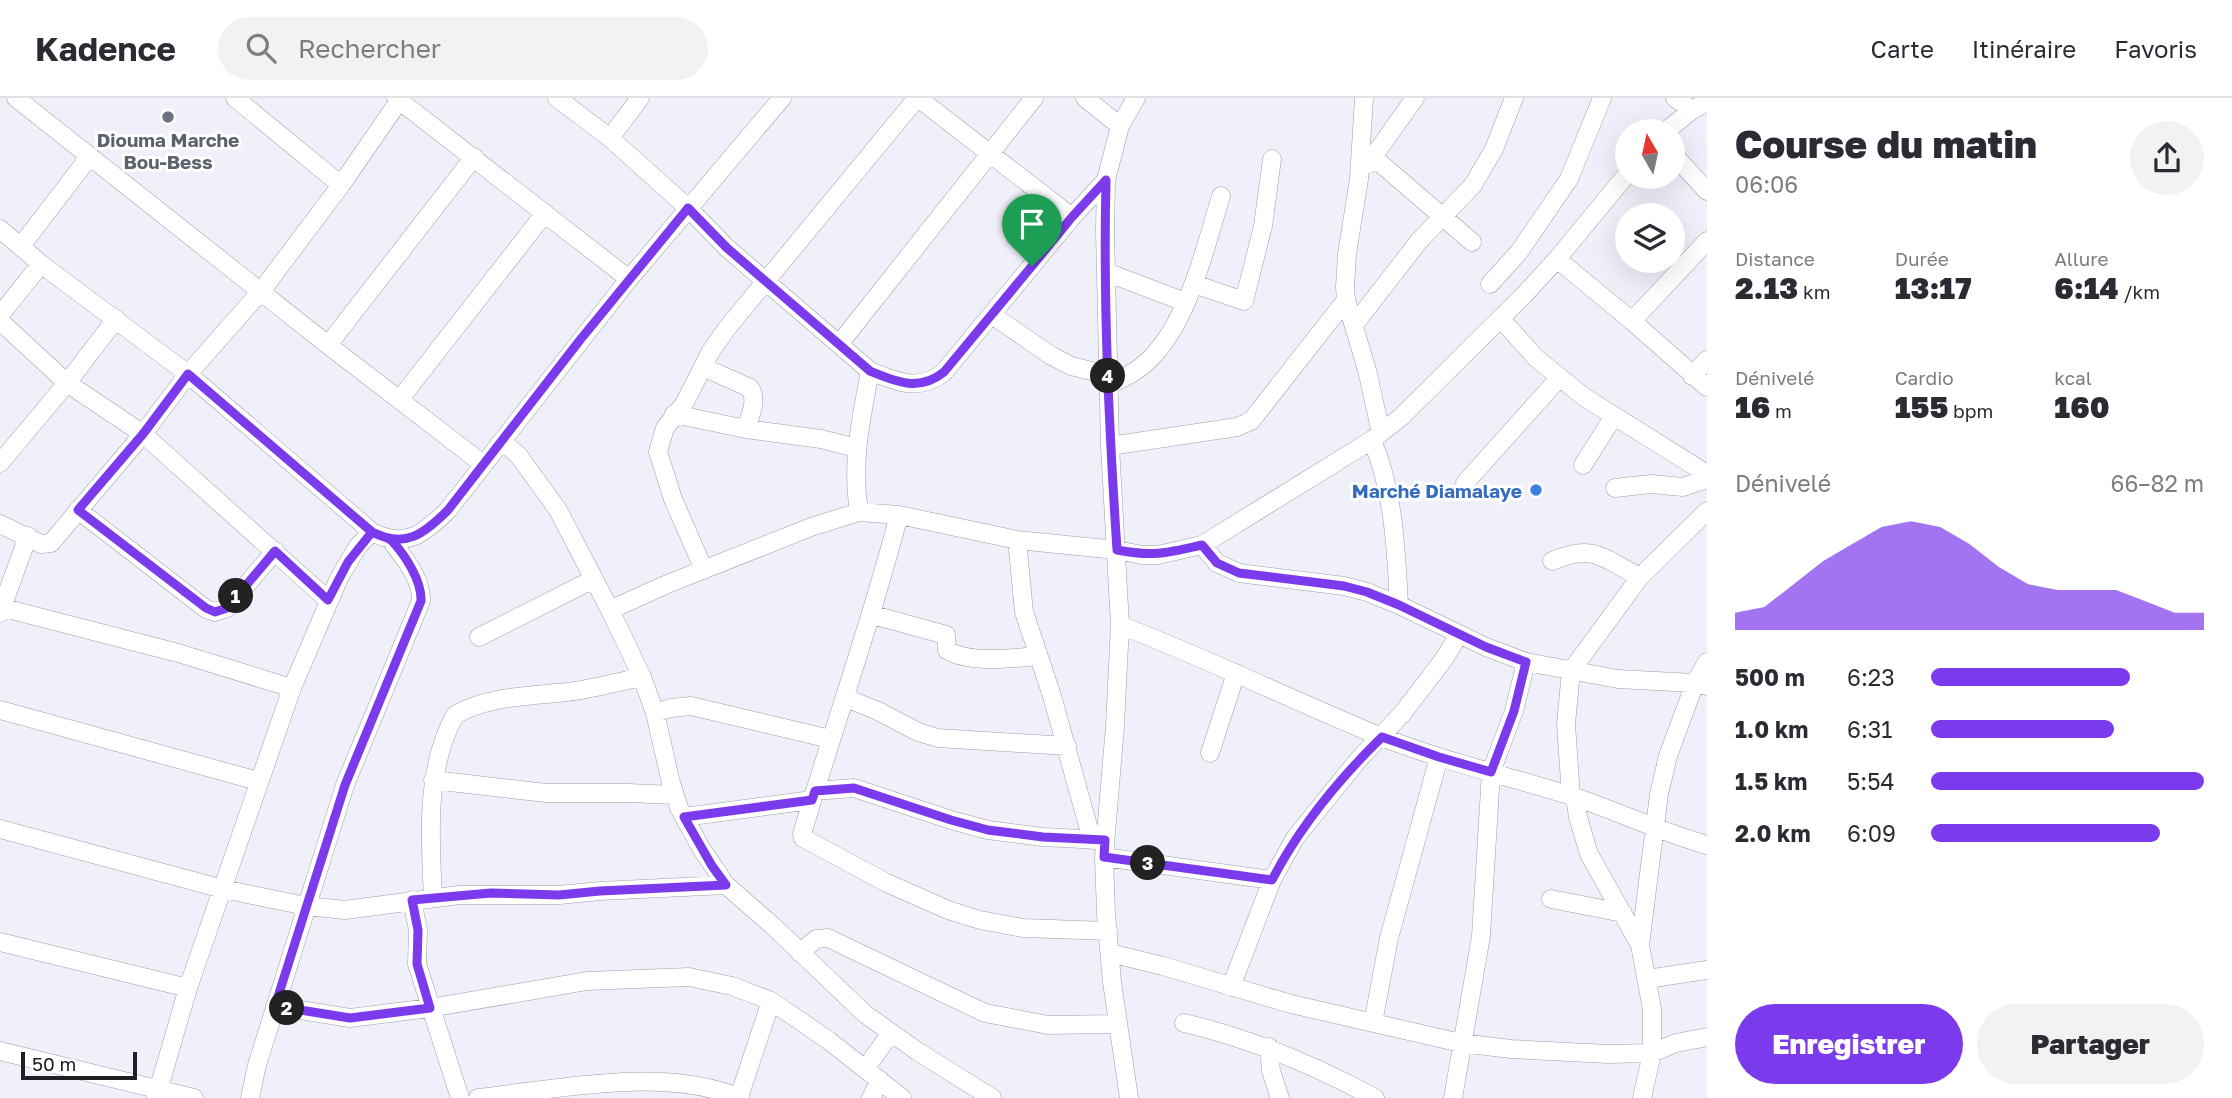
<!DOCTYPE html>
<html lang="fr">
<head>
<meta charset="utf-8">
<style>
	:root { --surface:#fff; --page:#f2f2f3; --text:#2b2b33; --muted:#7c7c81; --line:#e1e1e2; --accent:#7c3aed }
	body { margin:0; font-family:"Golos Text",sans-serif; background:var(--page); color:var(--text); height:100vh; display:flex; flex-direction:column; font-size:26px; white-space:nowrap }
	* { box-sizing:border-box; margin:0 }
	p { font-size:23px; color:var(--muted) }
	.icon { flex:none; width:38px; height:38px; fill:none; stroke:currentColor; stroke-width:2; stroke-linecap:round; stroke-linejoin:round }
	.map { position:relative; flex:1; overflow:hidden }
	.sheet { display:flex; flex-direction:column; background:var(--surface); width:525px }
	.sheet>* { flex:none }
	.needle { width:46px; rotate:351deg }
	.fabs { position:absolute; left:1615px; top:21px; display:grid; gap:14px }
	.fabs a { display:grid; place-items:center; width:70px; height:70px; border-radius:50%; background:var(--surface); box-shadow:0 7px 28px #0002; font-size:35px }
	.scale { position:absolute; left:21px; bottom:18px; width:116px; box-sizing:border-box; padding-left:7px; border:4px solid #202024; border-top:0; font-size:19px; line-height:24px; white-space:nowrap; color:#202024; -webkit-text-stroke:5px #fff; paint-order:stroke }
	.pin { position:absolute; display:grid; place-items:center; width:60px; height:60px; color:#fff; margin:-72px -30px; border-radius:50% 50% 50% 0; rotate:-45deg; box-shadow:0 0 7px #0007 }
	.pin .icon { rotate:45deg }
	.km { position:absolute; width:35px; height:35px; margin:-18px; border-radius:50%; background:#222; color:#fff; font-size:19px; line-height:35px; text-align:center }
	.round { display:grid; place-items:center; flex:none; width:74px; height:74px; border-radius:37px; background:var(--page) }
	.summary { display:flex; align-items:center; justify-content:space-between; height:119px; padding:0 28px }
	h1 { font-size:38px; font-weight:800; line-height:52px }
	.figures { display:grid; grid-template-columns:repeat(3,1fr); gap:10px; height:119px; padding:7px 28px }
	.figures div { display:grid; align-content:center }
	.figures b { font-size:30px; font-weight:800 }
	.figures small { font-size:19px; font-weight:400 }
	.figures p { font-size:19px }
	.chart { height:196px; padding:14px 28px }
	.chart p { display:flex; justify-content:space-between }
	.chart svg { width:100%; height:126px; margin-top:7px; fill:var(--accent); opacity:.7 }
	.button { display:flex; gap:14px; margin-top:auto; padding:14px 28px }
	.button a { flex:1; height:80px; border-radius:42px; background:var(--accent); color:#fff; font-size:28px; font-weight:800; line-height:80px; text-align:center }
	.button a+a { background:var(--page); color:var(--text) }
	ul { padding:0 28px; list-style:none; font-size:23px }
	li { display:grid; grid-template-columns:112px 84px 1fr; align-items:center; height:52px }
	li i { height:18px; border-radius:9px; background:var(--accent) }
	header { display:flex; align-items:center; gap:42px; box-sizing:border-box; height:98px; padding:0 35px; background:var(--surface); border-bottom:2px solid var(--line) }
	header strong { font-size:33px }
	nav { display:flex; gap:38px; margin-inline-start:auto; font-size:24px }
	.search { width:490px; height:63px; background:var(--page); display:flex; align-items:center; gap:18px; box-sizing:border-box; padding:0 24px; border-radius:38px; color:var(--muted); font-size:26px }
	main { display:flex; flex:1; min-height:0 }
	.map>svg:first-child { display:block }
	.lines { fill:none; stroke-linecap:round; stroke-linejoin:round }
	.street-casing { stroke:#9e9ea8; stroke-width:19 }
	.street { stroke:#fff; stroke-width:18 }
	.route-casing { stroke:#fff; stroke-width:14 }
	.route { stroke:#7c3aed; stroke-width:9 }
	.worship-dot { fill:#6b7280; stroke:#fff; stroke-width:2.5 }
	.shop-dot { fill:#3f7fe0; stroke:#fff; stroke-width:2.5 }
	.labels { text-anchor:middle; dominant-baseline:central; stroke-width:6; stroke-linejoin:round; paint-order:stroke }
	.worship-label { font-size:19px; font-weight:bold; fill:#5b616d; stroke:#fff }
	.shop-label { font-size:19px; font-weight:bold; fill:#366cbe; stroke:#fff; text-anchor:end }
</style>
</head>
<body>
<header>
<strong>Kadence</strong>
<div class="search"><svg class="icon" aria-label="search" viewBox="0 0 24 24"><circle cx="10" cy="10" r="6"/><path d="M15 15l6 6"/></svg>Rechercher</div>
<nav><a>Carte</a><a>Itinéraire</a><a>Favoris</a></nav>
</header>
<main>
<div class="map">
<svg width="1707" height="1000" viewBox="0 0 1707 1000">
	<rect width="100%" height="100%" fill="#f0f0fb"/>
	<g class="lines">
		<defs>
			<path id="street" d="M16,0L328,247L483,366
				M235,0L341,87
				M396,0L629,181
				M557,0L610,40L688,110L727,150L870,273C897,284 920,294 944,274L1072,119L1106,82
				M918,0L1072,119
				M1085,0L1120,28L1106,82L1105,133L1110,348L1120,527L1115,628L1104,759L1106,816L1112,884L1129,1000
				M1364,0L1359,81L1347,156L1345,189L1346,202L1367,272L1381,335
				M1675,0L1692,12
				M1120,28L1136,0
				M1666,33L1692,12L1707,4
				M610,40L640,0
				M1673,56L1707,93
				M1373,59L1472,144
				M1368,66L1415,0
				M0,131L41,166L188,276L372,434C405,451 424,436 448,412L629,181L782,0
				M21,148L90,58
				M1557,161L1632,223L1707,289
				M1106,174L1185,204
				M1194,186L1244,203L1263,128L1272,61
				M1490,186L1519,154L1569,81L1602,0
				M0,217L41,166
				M992,217L1050,257L1071,268L1108,277
				M1500,220L1536,260L1584,299L1707,376
				M116,221L67,285L143,336L328,502
				M0,223L67,285L0,365
				M1632,223L1707,143
				M1354,227L1419,143L1473,87L1494,51L1514,0
				M840,245L1034,0
				M328,247L474,59
				M703,269L750,290C758,302 750,318 746,331
				M1692,278L1707,262
				M1109,287C1124,280 1138,273 1150,261C1189,222 1205,150 1221,98
				M400,301L545,115
				M674,316L746,331L821,341L856,350
				M1372,342C1394,393 1396,452 1399,507
				M502,343L519,358L558,412L610,512L642,579L655,615L671,685L679,710L701,750L726,787L773,828L865,916L917,953L992,1000
				M1110,348L1237,329L1251,323L1346,202
				M1583,367L1614,318
				M1465,385L1560,279
				M1615,390L1651,386L1683,389L1707,381
				M78,412L206,511L215,514L227,510L275,453
				M859,414C851,366 861,321 870,273
				M899,417C871,525 834,628 802,736L803,740L887,785L948,812L980,822L1023,830L1108,833
				M0,426L41,446L51,445L143,336L188,276L262,192L341,87L401,0
				M1017,442L1117,452L1142,457H1158L1202,447L1372,342L1401,319L1524,197L1557,161L1628,75
				M1202,447L1217,465L1239,475L1344,488L1367,494L1399,507L1486,549L1526,564L1618,581L1695,585L1707,588
				M1552,463C1594,445 1602,460 1640,479
				M704,472L673,401L658,354L665,330L684,306L711,253L728,229L917,0
				M0,509L178,555L292,590
				M610,512L665,487L811,429L859,414L899,417L1017,442L1024,514L1052,598L1092,742
				M0,515L28,438
				M873,517L946,537L947,552C969,566 1014,560 1038,558
				M1120,527C1208,561 1292,602 1379,638C1442,663 1508,678 1572,698C1617,713 1661,734 1707,747
				M479,539L594,481
				M846,600L878,613L918,634L938,640L1067,648
				M0,612L258,683
				M655,615L671,610L691,608L830,641
				M1210,655L1236,575
				M433,682L546,695H628L674,697
				M815,693L854,690L951,722L988,732L1043,739L1102,742
				M1571,698L1566,626L1571,573L1640,479L1707,413
				M1575,699L1578,719L1589,756L1640,847
				M684,719L812,702
				M0,731L223,791L306,808L345,812L459,797H559L600,793L726,787
				M1104,759L1272,782
				M433,799C430,739 425,672 455,617C488,598 530,598 567,594C592,591 617,584 642,579
				M1551,801L1623,815
				M412,802L418,832L417,866L460,1000
				M0,844L188,890
				M800,855L816,841L828,840L985,915L1048,927L1117,926
				M1110,855L1163,868L1291,906L1461,945L1511,951L1608,956L1652,955L1676,945L1707,939
				M1647,881L1707,872
				M1231,889L1272,782L1295,740L1359,661L1402,616L1444,561L1459,536
				M275,908L350,920L430,910L587,883L689,879L732,888L771,903L828,942L902,1000
				M1184,925C1253,941 1314,967 1375,1000
				M1373,925L1389,840L1439,659
				M1269,949L1271,973L1280,1000
				M0,953L194,1000
				M865,971L891,935
				M739,999L771,903
				M156,1000L188,890L292,590L339,480L358,448L372,434
				M250,1000L257,967L345,687L421,503C422,480 403,459 390,441
				M478,1000C558,991 664,968 740,1000
				M871,1000L880,982
				M1453,1000L1481,838L1491,674L1514,613L1526,564
				M1642,1000L1652,955V911L1640,847L1659,696L1668,658L1695,585L1707,564"/>
		</defs>
		<use href="#street" class="street-casing"/>
		<use href="#street" class="street"/>
	</g>
	<g class="lines">
		<defs>
			<path id="route" d="M1032,168L944,274C919,294 897,284 870,273L727,150L688,110L580,242L448,412C424,436 405,451 372,434L348,464L328,502L275,453L227,510L215,514L206,510L78,412L143,336L188,276L372,434C378,437 387,439 392,443C405,457 422,483 421,503L345,687L275,908L350,920L430,910L417,866L418,832L412,802L491,795L559,797L600,793L726,787L712,768L684,719L812,702L815,693L854,690L951,722L988,732L1043,739L1105,742L1104,759L1272,782C1299,730 1340,680 1382,639L1439,659L1491,674L1514,613L1526,564L1486,549L1399,507L1367,494L1344,488L1239,475L1217,465L1202,447C1167,455 1153,459 1117,452C1109,329 1103,206 1106,82L1072,119L1032,168"/>
		</defs>
		<use href="#route" class="route-casing"/>
		<use href="#route" class="route"/>
	</g>
	<circle class="worship-dot" cx="168" cy="19" r="7"/>
	<circle class="shop-dot" cx="1536" cy="392" r="7"/>
	<g class="labels">
		<g class="worship-label">
			<text x="168" y="41">Diouma Marche<tspan x="168" dy="22">Bou-Bess</tspan></text>
		</g>
		<g class="shop-label">
			<text x="1522" y="392">Marché Diamalaye</text>
		</g>
	</g>
</svg>
<div class="fabs">
<a><svg class="needle" viewBox="-14 -14 28 28"><path d="M0-13l5 13h-10z" fill="#e53935"/><path d="M0 13l5-13h-10z" fill="#7c7c81"/></svg></a>
<a><svg class="icon" aria-label="layers" viewBox="0 0 24 24"><path d="M12 4l9 5-9 5-9-5zM3 14l9 5 9-5"/></svg></a>
</div>
<div class="scale">50 m</div>
<div class="pin" style="left:1032px;top:168px;background:#1e9e55"><svg class="icon" aria-label="arrive" viewBox="0 0 24 24"><path d="M6 21V4h12l-3 4 3 4H6"/></svg></div>
<b class="km" style="left:236px;top:498px">1</b>
<b class="km" style="left:287px;top:910px">2</b>
<b class="km" style="left:1148px;top:765px">3</b>
<b class="km" style="left:1108px;top:278px">4</b>
</div>
<section class="sheet">
<div class="summary"><div><h1>Course du matin</h1><p>06:06</p></div><a class="round"><svg class="icon" aria-label="share" viewBox="0 0 24 24"><path d="M12 15V3M7 8l5-5 5 5M5 13v7h14v-7"/></svg></a></div>
<div class="figures">
<div><p>Distance</p><b>2.13<small> km</small></b></div>
<div><p>Durée</p><b>13:17</b></div>
<div><p>Allure</p><b>6:14<small> /km</small></b></div>
</div>
<div class="figures">
<div><p>Dénivelé</p><b>16<small> m</small></b></div>
<div><p>Cardio</p><b>155<small> bpm</small></b></div>
<div><p>kcal</p><b>160</b></div>
</div>
<div class="chart"><p><span>Dénivelé</span>66–82 m</p>
<svg viewBox="0 0 160 44" preserveAspectRatio="none"><path d="M0 44V38L10 36L20 28L30 20L40 14L50 8L60 6L70 8L80 14L90 22L100 28L110 30L120 30L130 30L140 34L150 38L160 38V44z"/></svg>
</div>
<ul>
<li><b>500 m</b>6:23<i style="width:73%"></i></li>
<li><b>1.0 km</b>6:31<i style="width:67%"></i></li>
<li><b>1.5 km</b>5:54<i style="width:100%"></i></li>
<li><b>2.0 km</b>6:09<i style="width:84%"></i></li>
</ul>
<div class="button"><a>Enregistrer</a><a>Partager</a></div>
</section>
</main>
</body>
</html>
